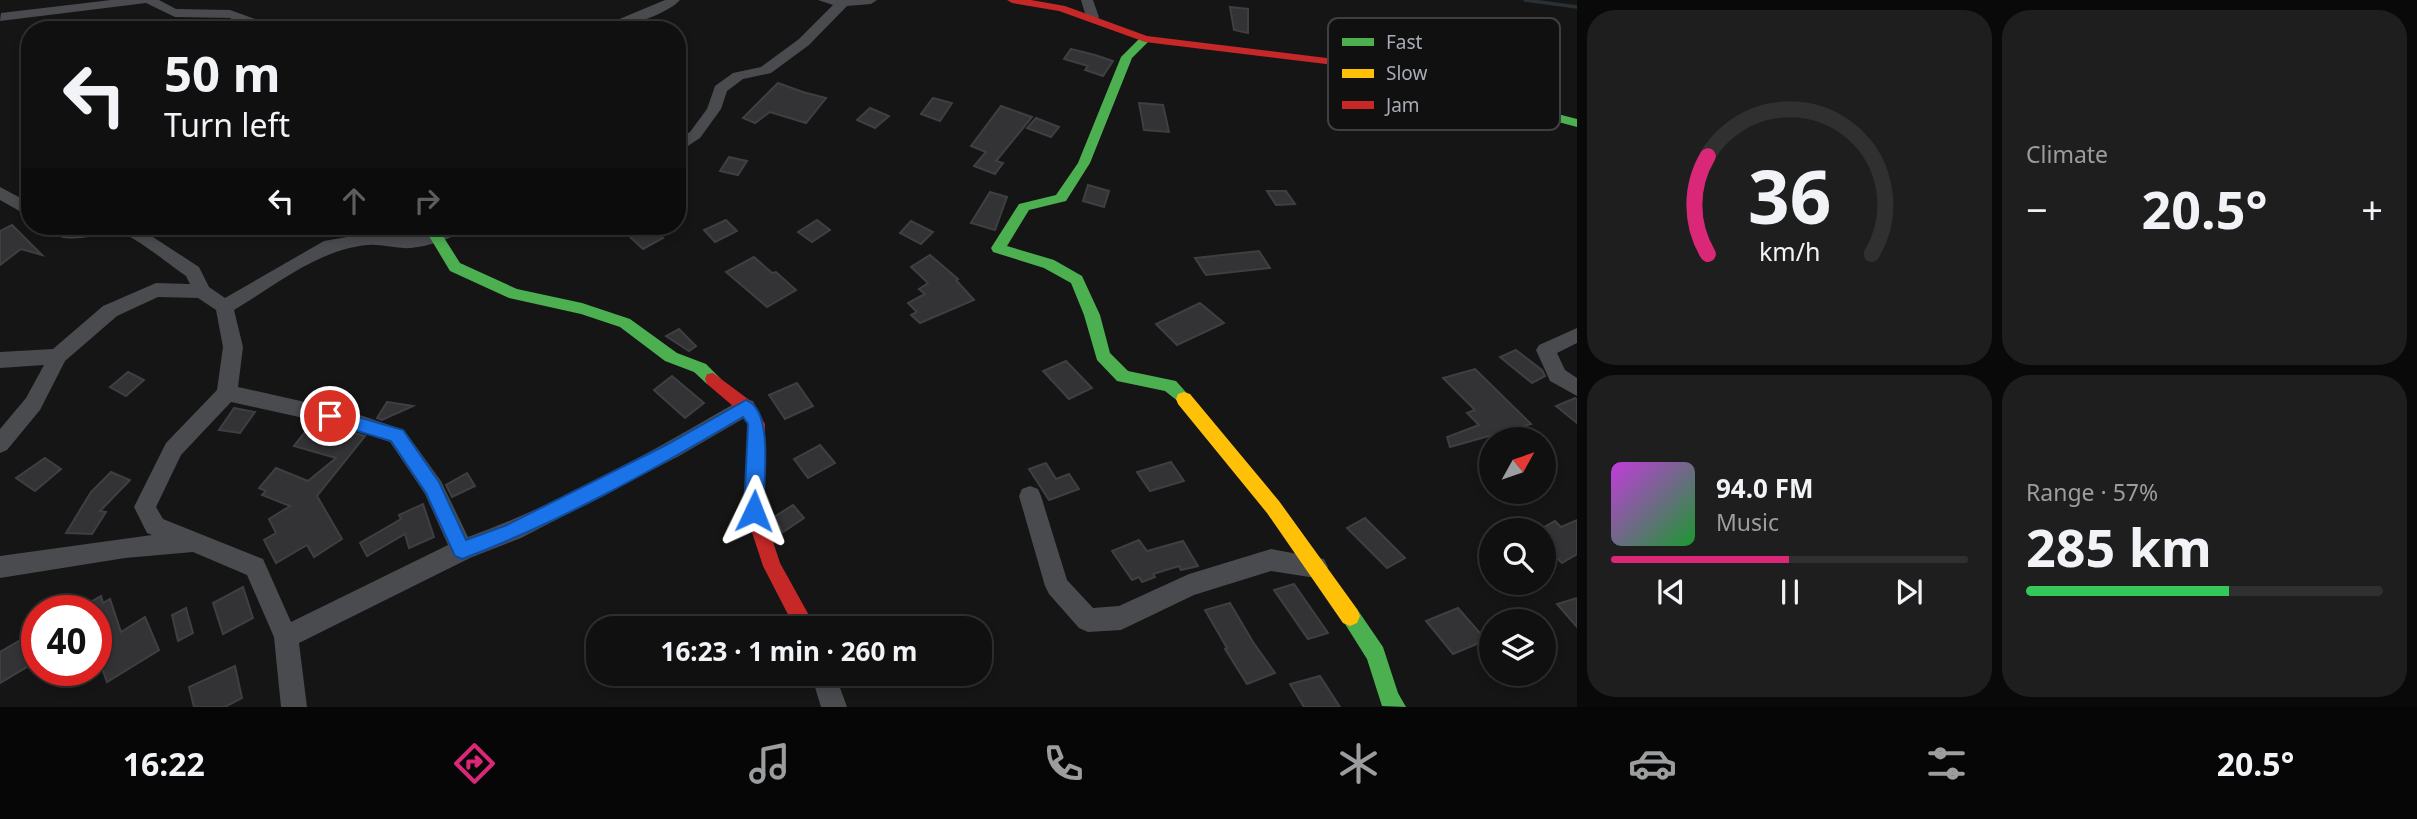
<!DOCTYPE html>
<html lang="en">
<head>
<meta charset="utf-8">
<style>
	:root { --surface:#101010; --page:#1e1e1e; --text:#f1f3f6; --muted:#9c9d9f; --line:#303030; --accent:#db2777 }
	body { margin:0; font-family:"Noto Sans",sans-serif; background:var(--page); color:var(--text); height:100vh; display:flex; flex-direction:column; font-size:26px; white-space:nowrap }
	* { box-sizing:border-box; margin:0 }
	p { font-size:23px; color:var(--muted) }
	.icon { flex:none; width:38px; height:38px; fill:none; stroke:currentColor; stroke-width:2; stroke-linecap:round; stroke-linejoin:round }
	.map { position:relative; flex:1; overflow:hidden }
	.details { display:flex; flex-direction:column; gap:10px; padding:10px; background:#090909; width:840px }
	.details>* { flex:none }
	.hud { position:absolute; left:21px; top:21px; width:665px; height:214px; border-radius:28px; box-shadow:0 4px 10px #0003,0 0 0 2px var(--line); background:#101010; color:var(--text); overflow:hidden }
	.needle { width:46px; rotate:50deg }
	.tools { position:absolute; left:1479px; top:427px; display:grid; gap:14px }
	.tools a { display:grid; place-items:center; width:77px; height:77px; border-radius:50%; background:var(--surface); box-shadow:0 4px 10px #0003,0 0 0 2px var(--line); font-size:35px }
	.speed { position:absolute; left:21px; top:595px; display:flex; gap:14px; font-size:35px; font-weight:700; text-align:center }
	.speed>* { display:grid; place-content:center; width:91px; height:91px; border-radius:50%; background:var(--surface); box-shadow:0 4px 10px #0003,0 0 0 2px var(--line); line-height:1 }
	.speed .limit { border:10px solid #d22; background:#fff; color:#111 }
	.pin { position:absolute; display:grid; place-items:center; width:60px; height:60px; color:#fff; margin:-30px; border:4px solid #fff; border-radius:50%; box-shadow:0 2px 7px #0007 }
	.me { position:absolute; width:77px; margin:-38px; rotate:2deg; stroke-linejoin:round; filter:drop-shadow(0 0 5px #0008) }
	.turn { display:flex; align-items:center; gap:24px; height:147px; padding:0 28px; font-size:32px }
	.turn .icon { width:91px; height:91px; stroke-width:2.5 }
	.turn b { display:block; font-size:49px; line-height:60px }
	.lanes { display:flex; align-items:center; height:66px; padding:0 28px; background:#0003; justify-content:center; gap:35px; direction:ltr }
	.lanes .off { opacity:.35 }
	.big { font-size:52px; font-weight:700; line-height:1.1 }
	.details .widget { flex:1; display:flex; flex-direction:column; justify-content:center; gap:10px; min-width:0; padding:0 24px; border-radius:28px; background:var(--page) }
	.details .dial { align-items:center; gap:0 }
	.dial svg { height:182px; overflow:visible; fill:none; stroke:var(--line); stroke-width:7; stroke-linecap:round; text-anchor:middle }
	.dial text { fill:var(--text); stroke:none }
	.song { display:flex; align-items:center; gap:21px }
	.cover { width:84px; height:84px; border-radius:10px; background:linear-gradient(135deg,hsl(290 70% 55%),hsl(130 70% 35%)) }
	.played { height:7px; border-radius:4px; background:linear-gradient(90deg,var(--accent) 50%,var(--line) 50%) }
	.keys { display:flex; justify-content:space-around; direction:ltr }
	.heat { display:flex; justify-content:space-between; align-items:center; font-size:38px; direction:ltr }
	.charge { height:10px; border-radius:5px; background:linear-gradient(90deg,#34c759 57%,var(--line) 0) }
	.details .tiles { flex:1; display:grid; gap:10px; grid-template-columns:repeat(2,1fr) }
	.trip { position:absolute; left:586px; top:616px; width:406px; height:70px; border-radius:28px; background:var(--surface); box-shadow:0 4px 10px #0003,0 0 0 2px var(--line); font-weight:700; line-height:70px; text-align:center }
	.dock { display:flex; height:112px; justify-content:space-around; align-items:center; background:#060606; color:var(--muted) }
	.dock .icon { width:49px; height:49px }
	.dock .active { color:var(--accent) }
	.dock b { font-size:32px; color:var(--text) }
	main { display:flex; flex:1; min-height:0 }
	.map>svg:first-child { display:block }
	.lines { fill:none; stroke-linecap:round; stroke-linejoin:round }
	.stream { stroke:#2a3136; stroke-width:3.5 }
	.building { fill:#333336; stroke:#3e3f42; stroke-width:2 }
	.street { fill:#4a4b4e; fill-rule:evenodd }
	.fast { fill:#4caf50; fill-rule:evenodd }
	.slow { fill:#ffc107; fill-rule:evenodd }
	.jam { fill:#c62828; fill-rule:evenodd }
	.route { fill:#1a73e8; stroke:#114b97; stroke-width:2 }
	.key { fill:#101011; stroke:#3e3f42; stroke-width:2 }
	.key-label { font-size:19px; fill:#a8acb5 }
</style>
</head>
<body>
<main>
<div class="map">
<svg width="1577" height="707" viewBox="0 0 1577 707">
	<rect width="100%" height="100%" fill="#151516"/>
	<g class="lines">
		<!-- stream -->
		<polyline class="stream" points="1525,0 1577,7"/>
	</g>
	<!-- building -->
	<g class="building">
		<polygon points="1230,7 1248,9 1248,33 1234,30"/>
		<polygon points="1071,49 1095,55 1113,61 1103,76 1085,70 1088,66 1064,59"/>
		<polygon points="778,83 803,92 826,98 806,123 770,112 755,123 743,118"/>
		<polygon points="933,98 952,103 940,121 921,114"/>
		<polygon points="1139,103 1163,105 1169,132 1144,130"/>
		<polygon points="1001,106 1032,117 996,161 1003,163 995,174 974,166 986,152 971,146"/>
		<polygon points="1374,107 1404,111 1412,130 1381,127"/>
		<polygon points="870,108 889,116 875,128 857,120"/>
		<polygon points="1036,118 1059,127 1051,137 1027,128"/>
		<polygon points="729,157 747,161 738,175 720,171"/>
		<polygon points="1088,185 1109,191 1104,207 1083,201"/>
		<polygon points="1267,191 1286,191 1295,204 1276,205"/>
		<polygon points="990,192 1007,197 995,230 971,223"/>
		<polygon points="726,220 737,231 715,242 704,230"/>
		<polygon points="817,220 830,230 812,242 798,232"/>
		<polygon points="911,221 933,232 921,244 900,233"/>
		<polygon points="12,225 42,255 21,249 0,265 0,231"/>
		<polygon points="649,226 663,238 643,249 629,236"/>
		<polygon points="1259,251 1270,268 1206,275 1195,258"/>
		<polygon points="930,255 958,279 956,280 974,300 920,323 911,315 917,312 908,303 925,294 919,289 928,283 911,267"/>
		<polygon points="754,257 772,273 776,272 796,290 767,307 726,272"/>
		<polygon points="1200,303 1224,323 1177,345 1156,324"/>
		<polygon points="679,329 696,346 689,351 666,336"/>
		<polygon points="1516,350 1542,370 1545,376 1532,383 1500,357"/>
		<polygon points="1066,361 1092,388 1069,399 1043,371"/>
		<polygon points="1475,369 1531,424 1450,447 1447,437 1479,425 1467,413 1475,410 1443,378"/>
		<polygon points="128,372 144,380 126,396 110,387"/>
		<polygon points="672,376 704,403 685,418 654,390"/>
		<polygon points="797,383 813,406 785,419 769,395"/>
		<polygon points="1575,398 1577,399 1577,423 1556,406"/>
		<polygon points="387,402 413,406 382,420 377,418"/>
		<polygon points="234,408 255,412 240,433 219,430"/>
		<polygon points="309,427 343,437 348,431 365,436 317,496 342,539 314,557 307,545 276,563 264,540 276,533 269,519 290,506 262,495 266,491 259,488 276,468 308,481 336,458 294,446"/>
		<polygon points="820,445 835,463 808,478 794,459"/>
		<polygon points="45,458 61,469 35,491 16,478"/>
		<polygon points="1171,462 1184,481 1150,491 1137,472"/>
		<polygon points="1046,463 1056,479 1069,474 1079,489 1049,500 1029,469"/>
		<polygon points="111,472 130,480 100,511 106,512 92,534 66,533 91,492"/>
		<polygon points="467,473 475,486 452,497 446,485"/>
		<polygon points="423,504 434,537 409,548 405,534 367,556 360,543 401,519 399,515"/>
		<polygon points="793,505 804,518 783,532 774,517"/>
		<polygon points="1365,518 1405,558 1387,568 1347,528"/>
		<polygon points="1577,520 1577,554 1562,563 1544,546 1544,527 1555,521 1561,527"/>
		<polygon points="1139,540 1147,551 1183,541 1198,566 1181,570 1179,566 1153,574 1155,577 1142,582 1139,577 1132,580 1112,551"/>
		<polygon points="1294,584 1328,633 1308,639 1274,590"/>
		<polygon points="243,587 253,618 223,634 213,603"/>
		<polygon points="101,596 103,603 110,599 121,632 145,617 159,650 107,682 96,652 96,611 75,611"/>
		<polygon points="1577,598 1577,627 1557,604"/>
		<polygon points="1230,603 1253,642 1275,673 1247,684 1225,649 1227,648 1205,610"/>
		<polygon points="186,608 193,633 178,641 172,615"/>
		<polygon points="1458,608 1486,640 1453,654 1426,621"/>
		<polygon points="31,634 37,661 0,683 0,652"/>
		<polygon points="235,666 242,698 225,707 194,707 189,687"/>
		<polygon points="1320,676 1340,707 1304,707 1290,684"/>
	</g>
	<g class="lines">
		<!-- street -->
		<g class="street">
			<polygon points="111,0 159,0 176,9 230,10 255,19 266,30 251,30 230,18 175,17 146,3 0,21 1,13"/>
			<path d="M665,0H680C664,17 617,30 593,30Z"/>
			<polygon points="818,0 877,0 871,4 847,6 809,45 771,73 743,79 727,91 721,109 700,138 677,153 677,140 690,132 707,109 715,86 733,73 761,67 799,39 833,5"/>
			<polygon points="1081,0 1093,0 1099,17 1097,20 1087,20"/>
			<polygon points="0,187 30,203 30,217 0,200"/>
			<path d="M46,226H136L199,267L209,287L225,298L324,241L370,233L410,236L442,226H464C456,240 427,246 411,248C397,249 382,244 368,245C319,249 276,285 234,310L243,347L238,387L354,413L404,430L441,481L468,537C562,503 652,451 739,401L746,399L753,401L756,407L753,413L679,456L521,538L470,558L299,643L307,707H281L274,637L247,575L193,552L125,558L0,578V556L152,535L147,533L134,507L166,443L217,390L223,347L216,310L198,298L158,297L117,316L65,361L40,410L7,450L0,453V429L26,398L44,365L0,368V352L53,349L103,306L156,283L190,284L186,276C174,268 134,236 123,234C100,230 60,251 46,226ZM231,402L353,429L390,442L425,494L448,545L291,622L263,559L163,519L156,507L181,455Z"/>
			<polygon points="1577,328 1577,343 1557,353 1565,370 1577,378 1577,396 1550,381 1536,350 1539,345"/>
			<polygon points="1030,486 1038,489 1041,496 1067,580 1093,608 1119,606 1189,574 1271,549 1324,559 1328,567 1324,575 1316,578 1271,571 1194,595 1121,630 1088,632 1079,628 1049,594 1045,586 1019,496 1022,489"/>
			<polygon points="811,674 835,674 847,707 821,707"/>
		</g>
		<!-- fast -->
		<g class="fast">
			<polygon points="1141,37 1151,39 1132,58 1090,163 1066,201 1029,210 1007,246 1054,260 1082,276 1100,315 1110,353 1128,371 1176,381 1192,399 1190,404 1184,406 1165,391 1117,381 1097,360 1084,315 1071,283 1044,268 993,252 991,248 1019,204 1056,195 1078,163 1121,57"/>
			<polygon points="1359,62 1577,119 1577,127 1355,67 1355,63"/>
			<polygon points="436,231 441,233 460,263 517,289 582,303 630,319 677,353 706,364 721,379 719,384 707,384 694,372 665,361 620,327 581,314 509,298 450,271 429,236"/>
			<polygon points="1350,606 1357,609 1383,647 1398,693 1406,707 1382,706 1367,659 1340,616 1343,609"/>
		</g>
		<!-- slow -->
		<polygon class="slow" points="1184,392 1190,394 1279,501 1357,609 1360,616 1357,623 1350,626 1343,623 1267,513 1178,404 1176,399 1178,394"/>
		<!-- jam -->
		<g class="jam">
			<polygon points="1007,0 1031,0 1065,6 1147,36 1359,62 1365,65 1359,68 1145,42 1059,11 1012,3"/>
			<polygon points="713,373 752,402 765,424 763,511 780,563 816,628 795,628 763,566 745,511 749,425 740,412 707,384 705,379 707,374"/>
		</g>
	</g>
	<!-- route -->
	<path class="route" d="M746,400C775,410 763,485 763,511L760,517L754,519L747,517L744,511L748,424L743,417C653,470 560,522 462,559L455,556L426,493L391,441L324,421L322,416L324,411L330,409L403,430L439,482L466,540L507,525L666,445Z"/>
	<!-- legend -->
	<rect x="1328" y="18" width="232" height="112" rx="10" class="key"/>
	<rect x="1342" y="38" width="32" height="8" fill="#4caf50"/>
	<rect x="1342" y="69" width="32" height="9" fill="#ffc107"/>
	<rect x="1342" y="101" width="32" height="8" fill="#c62828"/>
	<g class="key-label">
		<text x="1386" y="49">Fast</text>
		<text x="1386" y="80">Slow</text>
		<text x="1386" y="112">Jam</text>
	</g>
</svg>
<div class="tools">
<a><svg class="needle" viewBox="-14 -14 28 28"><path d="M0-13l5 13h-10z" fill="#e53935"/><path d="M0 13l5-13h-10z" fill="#9c9d9f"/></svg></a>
<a><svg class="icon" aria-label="search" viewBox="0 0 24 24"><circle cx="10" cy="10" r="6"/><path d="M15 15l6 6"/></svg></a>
<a><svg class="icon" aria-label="layers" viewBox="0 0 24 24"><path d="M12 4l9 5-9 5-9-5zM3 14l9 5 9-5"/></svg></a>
</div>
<div class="speed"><div class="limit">40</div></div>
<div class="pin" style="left:330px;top:416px;background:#d93025"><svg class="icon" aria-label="arrive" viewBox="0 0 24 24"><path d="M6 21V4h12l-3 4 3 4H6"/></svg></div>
<svg class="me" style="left:754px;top:511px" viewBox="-20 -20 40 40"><path d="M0-17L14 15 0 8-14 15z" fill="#1a73e8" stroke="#fff" stroke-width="4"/></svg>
<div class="trip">16:23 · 1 min · 260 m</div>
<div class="hud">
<div class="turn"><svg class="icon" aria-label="left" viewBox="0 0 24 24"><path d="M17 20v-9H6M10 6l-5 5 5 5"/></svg><div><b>50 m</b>Turn left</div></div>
<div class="lanes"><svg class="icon" aria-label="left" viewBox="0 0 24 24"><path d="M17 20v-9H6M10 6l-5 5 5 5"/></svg><svg class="icon off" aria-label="ahead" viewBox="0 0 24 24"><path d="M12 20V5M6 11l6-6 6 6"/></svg><svg class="icon off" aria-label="right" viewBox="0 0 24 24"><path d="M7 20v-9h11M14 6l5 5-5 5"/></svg></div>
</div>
</div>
<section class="details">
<div class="tiles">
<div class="widget dial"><svg viewBox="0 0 100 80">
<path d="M14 69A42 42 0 1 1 86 69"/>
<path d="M14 69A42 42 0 0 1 14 26" stroke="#db2777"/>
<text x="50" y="56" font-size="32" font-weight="700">36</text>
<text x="50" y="72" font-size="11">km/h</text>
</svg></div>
<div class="widget"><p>Climate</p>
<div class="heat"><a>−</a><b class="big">20.5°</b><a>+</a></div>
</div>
<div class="widget">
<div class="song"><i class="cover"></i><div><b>94.0 FM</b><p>Music</p></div></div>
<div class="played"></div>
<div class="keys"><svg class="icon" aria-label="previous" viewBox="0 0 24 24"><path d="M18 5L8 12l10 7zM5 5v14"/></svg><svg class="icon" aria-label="pause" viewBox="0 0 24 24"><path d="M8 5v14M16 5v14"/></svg><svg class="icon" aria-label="next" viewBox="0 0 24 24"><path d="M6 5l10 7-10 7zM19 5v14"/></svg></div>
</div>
<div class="widget"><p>Range · 57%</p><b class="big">285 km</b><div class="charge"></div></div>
</div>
</section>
</main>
<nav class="dock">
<b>16:22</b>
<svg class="icon active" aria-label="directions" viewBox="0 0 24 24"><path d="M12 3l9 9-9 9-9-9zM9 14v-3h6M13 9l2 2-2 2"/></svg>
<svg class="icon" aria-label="music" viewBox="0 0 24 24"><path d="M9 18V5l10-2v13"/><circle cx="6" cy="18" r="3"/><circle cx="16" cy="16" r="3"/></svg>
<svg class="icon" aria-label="phone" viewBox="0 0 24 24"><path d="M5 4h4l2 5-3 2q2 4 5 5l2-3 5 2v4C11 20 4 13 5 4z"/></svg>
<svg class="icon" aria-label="climate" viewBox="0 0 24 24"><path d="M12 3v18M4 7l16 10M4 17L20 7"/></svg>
<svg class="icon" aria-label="car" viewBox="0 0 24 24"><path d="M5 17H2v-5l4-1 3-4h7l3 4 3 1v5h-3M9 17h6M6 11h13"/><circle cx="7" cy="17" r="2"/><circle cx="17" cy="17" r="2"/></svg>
<svg class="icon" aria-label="filters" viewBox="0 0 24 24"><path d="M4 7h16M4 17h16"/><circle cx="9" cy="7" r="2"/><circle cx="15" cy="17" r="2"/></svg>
<b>20.5°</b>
</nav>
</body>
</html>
